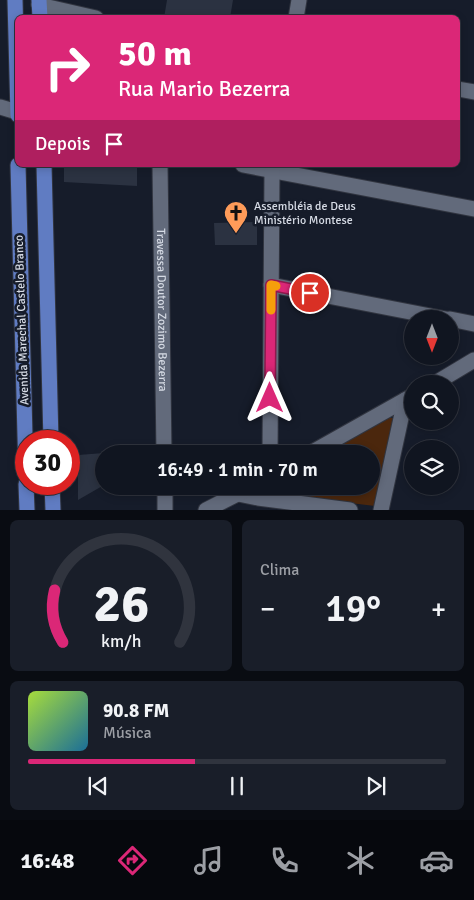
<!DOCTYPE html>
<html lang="pt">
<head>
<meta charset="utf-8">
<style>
	:root { --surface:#101520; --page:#191e29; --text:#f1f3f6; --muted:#9c9fa5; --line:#30343e; --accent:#db2777 }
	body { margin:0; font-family:Signika,sans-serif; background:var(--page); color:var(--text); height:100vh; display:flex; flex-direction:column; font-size:19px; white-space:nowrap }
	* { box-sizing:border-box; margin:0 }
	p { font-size:16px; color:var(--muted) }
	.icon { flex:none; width:28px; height:28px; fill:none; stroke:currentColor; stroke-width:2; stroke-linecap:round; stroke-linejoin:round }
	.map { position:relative; height:510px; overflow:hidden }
	.sheet { display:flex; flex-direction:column; gap:10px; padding:10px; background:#090c12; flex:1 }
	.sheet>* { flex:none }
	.top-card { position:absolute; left:15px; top:15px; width:445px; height:152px; border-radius:8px; box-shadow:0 2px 8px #0003,0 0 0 1px var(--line); background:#db2777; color:#fff; overflow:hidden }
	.needle { width:32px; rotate:180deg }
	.buttons { position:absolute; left:404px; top:310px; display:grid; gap:10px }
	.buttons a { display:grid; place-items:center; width:55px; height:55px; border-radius:50%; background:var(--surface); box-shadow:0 2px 8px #0003,0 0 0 1px var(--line); font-size:25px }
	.speed { position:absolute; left:15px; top:430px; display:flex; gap:10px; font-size:25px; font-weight:700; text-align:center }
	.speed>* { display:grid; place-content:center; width:65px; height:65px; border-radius:50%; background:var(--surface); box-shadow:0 2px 8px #0003,0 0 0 1px var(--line); line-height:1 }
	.speed .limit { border:8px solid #d22; background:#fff; color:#111 }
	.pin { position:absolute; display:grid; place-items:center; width:42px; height:42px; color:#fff; margin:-21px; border:2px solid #fff; border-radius:50%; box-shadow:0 1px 5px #0007 }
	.me { position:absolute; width:55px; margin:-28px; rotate:0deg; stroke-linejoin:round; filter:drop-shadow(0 0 4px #0008) }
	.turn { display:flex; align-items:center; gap:18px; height:105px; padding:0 20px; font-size:22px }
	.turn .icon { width:65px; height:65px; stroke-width:2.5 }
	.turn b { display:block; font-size:35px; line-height:42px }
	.then { display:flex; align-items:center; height:48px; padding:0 20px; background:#0003; gap:10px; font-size:19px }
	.big { font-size:38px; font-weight:600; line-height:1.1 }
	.sheet .card { flex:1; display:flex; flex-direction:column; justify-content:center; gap:8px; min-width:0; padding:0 18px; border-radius:8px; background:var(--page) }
	.sheet .dial { align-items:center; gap:0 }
	.dial svg { height:130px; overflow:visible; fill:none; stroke:var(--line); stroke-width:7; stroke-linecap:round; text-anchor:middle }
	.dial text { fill:var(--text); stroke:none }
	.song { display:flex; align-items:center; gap:15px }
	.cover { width:60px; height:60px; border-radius:8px; background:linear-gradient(135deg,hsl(80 70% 55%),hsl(200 70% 35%)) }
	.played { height:5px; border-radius:2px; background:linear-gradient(90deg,var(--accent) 40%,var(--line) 40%) }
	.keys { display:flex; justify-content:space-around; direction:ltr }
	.heat { display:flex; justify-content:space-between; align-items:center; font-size:28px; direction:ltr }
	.sheet .tiles { flex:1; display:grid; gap:10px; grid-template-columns:1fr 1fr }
	.card:last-child { grid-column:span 2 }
	.trip { position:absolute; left:95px; top:445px; width:285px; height:50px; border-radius:25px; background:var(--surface); box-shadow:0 2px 8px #0003,0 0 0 1px var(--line); font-weight:600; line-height:50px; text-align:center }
	.dock { display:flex; height:80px; justify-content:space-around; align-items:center; background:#06080d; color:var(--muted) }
	.dock .icon { width:35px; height:35px }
	.dock .selected { color:var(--accent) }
	.dock b { font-size:22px; color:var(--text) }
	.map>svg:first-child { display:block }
	.green { fill:#4b270d }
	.building { fill:#2b3241 }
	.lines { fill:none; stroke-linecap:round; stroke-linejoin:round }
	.minor-casing { stroke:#313540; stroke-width:17 }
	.major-casing { stroke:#313540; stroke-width:17 }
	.minor { stroke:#626a7b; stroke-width:15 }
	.major { stroke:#607cc2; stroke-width:15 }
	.route-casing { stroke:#8e194d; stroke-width:12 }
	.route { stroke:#db2777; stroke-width:9 }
	.slow { stroke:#f59e0b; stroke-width:9 }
	.labels { text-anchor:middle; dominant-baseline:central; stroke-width:5; stroke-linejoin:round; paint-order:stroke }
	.poi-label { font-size:12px; fill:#d6dbe5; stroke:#161c2a; text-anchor:start }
	.street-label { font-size:12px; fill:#d6dbe5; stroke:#161c2a }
</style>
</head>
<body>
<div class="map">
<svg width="474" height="510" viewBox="0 0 474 510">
	<rect width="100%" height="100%" fill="#161c2a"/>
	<!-- green -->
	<polygon class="green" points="386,418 394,418 375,506 258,492 268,486 371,486 371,454 324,454"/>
	<!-- building -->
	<g class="building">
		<polygon points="167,0 233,0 230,18 164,18"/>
		<polygon points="64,165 137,165 137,186 64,182"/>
		<polygon points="257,222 257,245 215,245 214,223"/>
		<polygon points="104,453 104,485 78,500 78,455"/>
	</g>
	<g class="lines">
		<!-- minor casing -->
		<g class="minor-casing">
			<g id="minor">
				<polyline points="39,5 96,18"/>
				<polyline points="296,18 299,0"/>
				<polyline points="458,89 474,92"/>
				<polyline points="0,107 17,112"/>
				<path id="s1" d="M160,165L164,454"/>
				<polyline points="243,165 474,209"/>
				<polyline points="271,285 446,319"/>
				<polyline points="450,319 474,324"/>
				<polyline points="434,384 474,360"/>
				<polyline points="270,454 272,172"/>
				<polyline points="309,454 412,396"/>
				<polyline points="165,486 165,510"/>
				<polyline points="238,494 258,498 350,510"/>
				<polyline points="206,510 253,486"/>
				<polyline points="381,510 405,400"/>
			</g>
		</g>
		<!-- major casing -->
		<g class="major-casing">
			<g id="major">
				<polyline points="15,0 18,115"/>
				<polyline points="39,0 40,18"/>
				<polyline points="18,165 26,475"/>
				<polyline points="44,165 51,441"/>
				<polyline points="26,484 27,510"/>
				<polyline points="52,484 53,510"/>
			</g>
		</g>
		<!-- minor -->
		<use href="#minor" class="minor"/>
		<!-- major -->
		<use href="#major" class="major"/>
	</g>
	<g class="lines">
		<!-- route casing -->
		<g class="route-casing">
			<polyline id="route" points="270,398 271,285 310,293"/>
		</g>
		<!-- route -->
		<use href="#route" class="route"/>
		<!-- slow -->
		<polyline class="slow" points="271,310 271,285 276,286"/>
	</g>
	<!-- icons -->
	<defs>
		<g id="church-pin" transform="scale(1.25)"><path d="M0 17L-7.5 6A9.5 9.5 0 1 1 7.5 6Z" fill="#fe9b59" stroke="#161c2a"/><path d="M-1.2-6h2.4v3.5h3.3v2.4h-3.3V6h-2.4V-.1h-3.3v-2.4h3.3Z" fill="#111"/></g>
	</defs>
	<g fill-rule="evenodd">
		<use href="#church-pin" x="236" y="213"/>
	</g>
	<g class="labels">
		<!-- poi labels -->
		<g class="poi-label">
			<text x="254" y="206">Assembléia de Deus<tspan x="254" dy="14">Ministério Montese</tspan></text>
		</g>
		<!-- street labels -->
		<g class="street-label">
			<text stroke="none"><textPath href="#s1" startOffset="145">Travessa Doutor Zozimo Bezerra</textPath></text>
			<text transform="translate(22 320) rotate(-92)">Avenida Marechal Castelo Branco</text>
		</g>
	</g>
</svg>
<div class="buttons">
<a><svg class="needle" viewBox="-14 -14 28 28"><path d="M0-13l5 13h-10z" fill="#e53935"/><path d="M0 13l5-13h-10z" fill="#9c9fa5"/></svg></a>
<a><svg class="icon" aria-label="search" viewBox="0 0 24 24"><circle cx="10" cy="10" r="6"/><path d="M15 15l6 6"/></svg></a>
<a><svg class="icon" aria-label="layers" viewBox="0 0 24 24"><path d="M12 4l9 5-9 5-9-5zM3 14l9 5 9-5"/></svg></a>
</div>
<div class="speed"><div class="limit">30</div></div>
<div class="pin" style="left:310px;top:293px;background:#d93025"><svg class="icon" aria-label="arrive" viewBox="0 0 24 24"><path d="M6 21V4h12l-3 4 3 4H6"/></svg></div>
<svg class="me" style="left:270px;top:398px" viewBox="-20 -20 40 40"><path d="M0-17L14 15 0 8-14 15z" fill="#db2777" stroke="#fff" stroke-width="4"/></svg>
<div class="trip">16:49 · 1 min · 70 m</div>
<div class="top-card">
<div class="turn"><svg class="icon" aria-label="right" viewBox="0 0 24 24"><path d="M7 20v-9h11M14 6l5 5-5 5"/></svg><div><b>50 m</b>Rua Mario Bezerra</div></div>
<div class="then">Depois<svg class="icon" aria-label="arrive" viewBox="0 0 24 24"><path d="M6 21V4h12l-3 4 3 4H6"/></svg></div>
</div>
</div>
<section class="sheet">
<div class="tiles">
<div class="card dial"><svg viewBox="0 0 100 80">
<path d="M14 69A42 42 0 1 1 86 69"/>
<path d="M14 69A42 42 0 0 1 9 37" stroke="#db2777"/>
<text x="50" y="56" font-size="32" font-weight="700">26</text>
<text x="50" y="72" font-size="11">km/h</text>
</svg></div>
<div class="card"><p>Clima</p>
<div class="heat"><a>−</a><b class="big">19°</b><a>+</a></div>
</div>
<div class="card">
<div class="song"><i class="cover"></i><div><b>90.8 FM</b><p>Música</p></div></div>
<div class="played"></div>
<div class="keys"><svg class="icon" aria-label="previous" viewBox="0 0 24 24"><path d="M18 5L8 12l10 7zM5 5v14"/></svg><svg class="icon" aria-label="pause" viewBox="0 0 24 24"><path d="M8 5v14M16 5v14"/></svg><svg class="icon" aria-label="next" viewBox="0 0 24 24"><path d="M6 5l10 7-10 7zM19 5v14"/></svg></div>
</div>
</div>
</section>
<nav class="dock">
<b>16:48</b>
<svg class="icon selected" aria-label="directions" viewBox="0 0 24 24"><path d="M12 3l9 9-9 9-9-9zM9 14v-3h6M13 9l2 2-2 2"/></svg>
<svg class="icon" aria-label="music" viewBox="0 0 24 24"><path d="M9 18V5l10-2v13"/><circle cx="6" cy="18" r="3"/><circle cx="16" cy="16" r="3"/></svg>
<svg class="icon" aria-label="phone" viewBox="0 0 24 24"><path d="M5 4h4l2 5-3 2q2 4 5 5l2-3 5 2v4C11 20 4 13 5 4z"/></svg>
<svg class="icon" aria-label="climate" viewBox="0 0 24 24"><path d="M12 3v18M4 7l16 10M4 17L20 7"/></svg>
<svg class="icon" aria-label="car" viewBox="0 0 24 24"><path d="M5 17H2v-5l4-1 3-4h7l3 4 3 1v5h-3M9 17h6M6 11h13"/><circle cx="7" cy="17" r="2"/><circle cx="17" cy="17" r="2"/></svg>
</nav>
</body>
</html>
